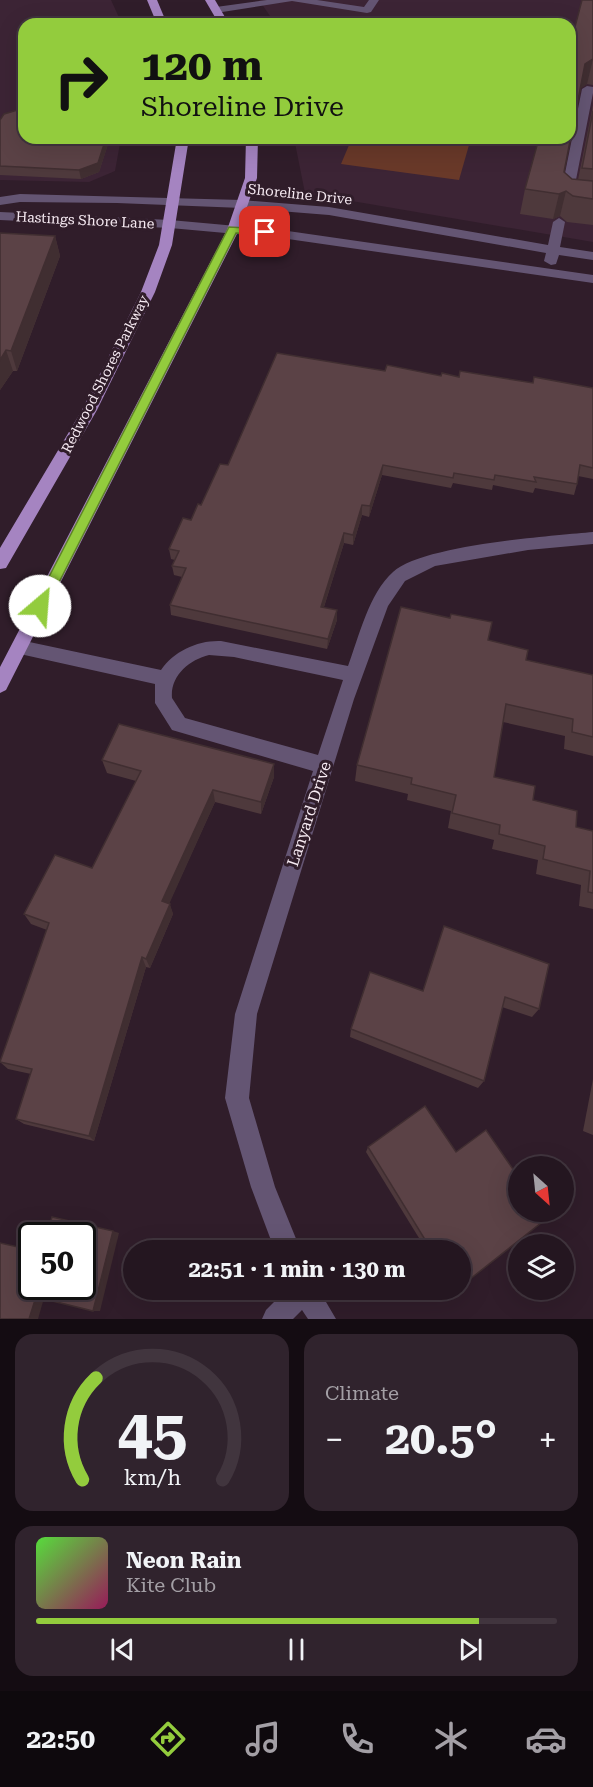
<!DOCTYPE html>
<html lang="en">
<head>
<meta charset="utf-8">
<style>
	:root { --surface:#241620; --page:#30232d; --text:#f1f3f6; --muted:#a39fa5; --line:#41353e; --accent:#93cc3d }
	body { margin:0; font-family:"Roboto Serif",serif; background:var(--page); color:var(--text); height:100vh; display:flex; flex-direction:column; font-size:22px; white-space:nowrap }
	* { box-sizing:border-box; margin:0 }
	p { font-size:20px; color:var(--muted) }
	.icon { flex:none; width:33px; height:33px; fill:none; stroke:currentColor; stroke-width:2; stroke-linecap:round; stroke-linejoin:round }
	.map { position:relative; height:1319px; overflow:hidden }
	.details { display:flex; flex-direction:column; gap:15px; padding:15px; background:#140c12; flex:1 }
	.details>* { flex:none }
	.banner { position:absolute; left:18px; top:18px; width:558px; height:126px; border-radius:18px; box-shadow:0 6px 24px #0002,0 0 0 2px var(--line); background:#93cc3d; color:#111; overflow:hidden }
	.needle { width:39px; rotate:153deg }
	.tools { position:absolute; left:508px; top:1156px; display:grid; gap:12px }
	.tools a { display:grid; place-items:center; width:66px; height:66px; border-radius:50%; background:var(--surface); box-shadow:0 6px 24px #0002,0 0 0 2px var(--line); font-size:30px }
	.speed { position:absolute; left:18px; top:1222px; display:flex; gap:12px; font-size:30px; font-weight:700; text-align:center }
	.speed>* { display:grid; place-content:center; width:78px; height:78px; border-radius:50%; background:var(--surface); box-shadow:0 6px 24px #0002,0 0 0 2px var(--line); line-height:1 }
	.speed .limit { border:3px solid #111; border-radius:9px; background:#fff; color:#111 }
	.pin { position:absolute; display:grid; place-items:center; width:51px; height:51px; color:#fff; margin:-26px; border-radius:12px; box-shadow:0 3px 9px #0006 }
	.me { position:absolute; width:66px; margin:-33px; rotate:27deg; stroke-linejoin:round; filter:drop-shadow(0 0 4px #0008) }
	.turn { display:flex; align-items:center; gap:21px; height:126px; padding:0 24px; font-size:27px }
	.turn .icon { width:78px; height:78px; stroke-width:2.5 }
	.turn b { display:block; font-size:42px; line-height:51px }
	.big { font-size:45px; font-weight:700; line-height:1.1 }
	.details .widget { flex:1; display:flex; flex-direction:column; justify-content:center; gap:9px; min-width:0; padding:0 21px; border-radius:18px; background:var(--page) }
	.details .dial { align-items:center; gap:0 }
	.dial svg { height:156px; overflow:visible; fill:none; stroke:var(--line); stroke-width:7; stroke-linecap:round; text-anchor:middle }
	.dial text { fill:var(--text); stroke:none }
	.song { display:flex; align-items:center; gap:18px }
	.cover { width:72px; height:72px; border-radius:9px; background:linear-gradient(135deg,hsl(110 70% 55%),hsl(330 70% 35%)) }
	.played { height:6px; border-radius:3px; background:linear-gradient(90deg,var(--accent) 85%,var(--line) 85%) }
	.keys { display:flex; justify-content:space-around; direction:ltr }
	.heat { display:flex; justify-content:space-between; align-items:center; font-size:33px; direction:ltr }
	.details .tiles { flex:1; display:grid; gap:15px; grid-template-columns:1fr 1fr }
	.widget:last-child { grid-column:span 2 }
	.trip { position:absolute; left:123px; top:1240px; width:348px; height:60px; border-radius:30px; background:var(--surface); box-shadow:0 6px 24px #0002,0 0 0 2px var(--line); font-weight:700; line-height:60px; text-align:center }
	.tab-bar { display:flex; height:96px; justify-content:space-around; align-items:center; background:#0e090d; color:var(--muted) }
	.tab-bar .icon { width:42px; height:42px }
	.tab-bar .on { color:var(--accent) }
	.tab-bar b { font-size:27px; color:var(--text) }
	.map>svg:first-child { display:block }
	.built { fill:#3c2435 }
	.green { fill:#693929 }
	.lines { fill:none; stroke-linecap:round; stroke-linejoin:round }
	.minor { fill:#645573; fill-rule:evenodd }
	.major { fill:#a584c1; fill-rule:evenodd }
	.wall { fill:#4e393c }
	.shaded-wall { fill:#402e31 }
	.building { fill:#5b4246; stroke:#402e31; stroke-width:1.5 }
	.route { fill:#93cc3d; stroke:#608528; stroke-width:1.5 }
	.labels { text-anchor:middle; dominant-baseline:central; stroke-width:6; stroke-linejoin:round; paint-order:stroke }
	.far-street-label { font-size:14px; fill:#f6eaf2; stroke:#301d2a }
	.street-label { font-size:16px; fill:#f6eaf2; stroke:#301d2a }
</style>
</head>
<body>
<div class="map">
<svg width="593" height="1319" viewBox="0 0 593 1319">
	<rect width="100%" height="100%" fill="#301d2a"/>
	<!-- built -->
	<g class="built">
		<polygon points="0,0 111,0 122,24 24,24 24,138 121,138 115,171 89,182 0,180"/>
		<polygon points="259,0 593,0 593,242 305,193 294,138 570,138 570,24 272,24 270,16"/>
	</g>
	<!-- green -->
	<polygon class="green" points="352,138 471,138 459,180 341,164"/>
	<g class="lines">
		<!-- minor -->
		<g class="minor">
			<polygon points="267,0 317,0 364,7 369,0 379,0 371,12 367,13 292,1 216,13 211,10 216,7"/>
			<polygon points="587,86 593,87 593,93 573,195 593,197 593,205 566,202 560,198 582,89"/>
			<polygon points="20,194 242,200 329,207 548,245 553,222 559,218 565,222 560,247 593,252 593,260 559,255 556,264 551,265 544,261 546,253 329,215 242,208 117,203 20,202 0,205 0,197"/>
			<polygon points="0,212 170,220 281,230 593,275 593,283 281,238 170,228 0,220"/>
			<path d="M593,532V544L528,550L435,566L405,581L388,606L354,699L257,1014L249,1098L275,1187L301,1251H275L251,1187L225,1098L235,1014L313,771L172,730L155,703V684L20,654L14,652L11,647L14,642L20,640L161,670C174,651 198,640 221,641L348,666C359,637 369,593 393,572C423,545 550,536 593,532ZM209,655L234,657L343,680L318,755L185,718L172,698C170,676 189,660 209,655Z"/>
			<polygon points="286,1290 319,1290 336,1319 308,1319 302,1310 293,1319 262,1319 266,1310"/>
		</g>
		<!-- major -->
		<g class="major">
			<polygon points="147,0 157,0 167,24 157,24"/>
			<polygon points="205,0 215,0 229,24 219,24"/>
			<polygon points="177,138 189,138 172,245 155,292 97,410 6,568 0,569 0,548 82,410 141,292 159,245"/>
			<polygon points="246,138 258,138 257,178 239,230 6,690 0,693 0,667 227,230 245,178"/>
		</g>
	</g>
	<!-- wall -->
	<g class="wall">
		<polygon points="593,0 593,85 587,84 581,88 564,172 572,179 578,180 593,105 593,225 567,222 560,216 553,219 520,214 525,189"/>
		<polygon points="0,120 108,144 99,172 81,179 0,175"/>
		<polygon points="0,233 55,236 60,256 17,371 13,371 0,390"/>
		<polygon points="385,371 593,388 593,479 578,476 577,484 574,495 535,488 533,493 493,485 492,490 453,483 451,488 382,475 369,517 362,515 353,545 344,543 324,607 337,620 327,649 171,615 170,605 182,577 174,575 172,566 175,560 171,559 169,549 191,520 228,465"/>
		<polygon points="488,640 526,660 593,675 593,756 564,749 565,736 503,722 494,777 576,827 593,831 593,909 579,906 581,885 536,874 538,860 492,849 494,840 448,828 451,811 407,800 408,794 355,781 357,765"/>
		<polygon points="102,760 274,764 274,777 261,814 215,802 169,903 173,914 150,968 146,967 94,1141 24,1124 16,1119 31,1074 8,1069 0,1062 47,930 31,924 24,914 92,868 136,781 107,773"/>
		<polygon points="444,926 539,1009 532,1017 502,1007 484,1081 478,1088 350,1037 351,1029 423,991"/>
		<polygon points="593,1079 593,1135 583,1131"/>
		<polygon points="368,1147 456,1152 460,1251 427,1251 366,1152"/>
	</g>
	<!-- shaded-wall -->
	<g class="shaded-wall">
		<polygon points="593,59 587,84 580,89 585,64"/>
		<polygon points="106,138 107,138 108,144 99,172 81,179 79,170"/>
		<polygon points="566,191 560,216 553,219 559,194"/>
		<polygon points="55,236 60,256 17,371 11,351"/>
		<polygon points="6,350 13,371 0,390 0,360"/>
		<polygon points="383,465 382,475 369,517 370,506"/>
		<polygon points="362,505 362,515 353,545 353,535"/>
		<polygon points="344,533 344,543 321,616 321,607"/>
		<polygon points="337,610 337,620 327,649 328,639"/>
		<polygon points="274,764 274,777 261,814 261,802"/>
		<polygon points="213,790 215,802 166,911 162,901"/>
		<polygon points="170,904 173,914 150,968 146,959"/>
		<polygon points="142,957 146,967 94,1141 89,1136"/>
		<polygon points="113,1231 119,1233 100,1311 93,1311"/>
		<polygon points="36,1297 44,1298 38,1319 29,1319"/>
	</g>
	<!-- building -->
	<g class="building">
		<polygon points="582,0 593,0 593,59 585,64 564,172 572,179 593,181 593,199 573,196 566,191 559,194 525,189 539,138 570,138 570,46"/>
		<polygon points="24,108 24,138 106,138 98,163 79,170 0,166 0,120 4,114"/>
		<polygon points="593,111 593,169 582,168"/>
		<polygon points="0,233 55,236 11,351 6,350 0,360"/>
		<polygon points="277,353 385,371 387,365 441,376 442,373 459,377 460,371 533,383 534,377 593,388 593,468 580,465 577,484 534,477 536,482 495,475 494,480 454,473 453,478 383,465 370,506 362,505 353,535 344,533 321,607 337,610 328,639 170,605 186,568 172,566 179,551 169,549 183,518 191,520 198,504 201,505 220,464 228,465"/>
		<polygon points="401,607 450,618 451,614 492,622 488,640 528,650 526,660 593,675 593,737 572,732 573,719 506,704 494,777 535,786 533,800 577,811 576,827 593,831 593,893 588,892 590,871 543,859 545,846 499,834 500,825 452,813 456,795 411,784 412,778 357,765"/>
		<polygon points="119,724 274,764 261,802 213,790 162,901 170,904 146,959 142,957 89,1136 16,1119 32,1069 0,1062 49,923 24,914 55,855 92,868 141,771 102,760"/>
		<polygon points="444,926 549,964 539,1009 505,997 484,1081 351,1029 370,972 423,991"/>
		<polygon points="425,1106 456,1152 486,1130 519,1178 519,1212 542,1212 546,1219 460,1287 460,1251 432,1251 368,1147"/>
		<polygon points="52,1217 113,1231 93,1311 36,1297 29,1319 0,1319 0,1243 32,1250 32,1287 82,1287 82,1236 47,1236"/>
	</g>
	<!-- route -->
	<polygon class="route" points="229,227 265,229 270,232 265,235 236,233 45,610 36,610 34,606"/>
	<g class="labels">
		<!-- far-street labels -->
		<g class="far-street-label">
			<text transform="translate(300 194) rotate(6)">Shoreline Drive</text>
			<text transform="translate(85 220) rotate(3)">Hastings Shore Lane</text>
			<text transform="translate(105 374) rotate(-63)">Redwood Shores Parkway</text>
		</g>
		<!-- street labels -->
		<g class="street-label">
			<text transform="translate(309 814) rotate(-72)">Lanyard Drive</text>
		</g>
	</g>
</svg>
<div class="tools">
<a><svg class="needle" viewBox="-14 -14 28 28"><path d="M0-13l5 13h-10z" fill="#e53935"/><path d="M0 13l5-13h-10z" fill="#a39fa5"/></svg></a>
<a><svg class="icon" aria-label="layers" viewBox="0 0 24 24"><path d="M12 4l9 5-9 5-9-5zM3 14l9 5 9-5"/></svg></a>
</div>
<div class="speed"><div class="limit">50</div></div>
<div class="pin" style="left:265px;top:232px;background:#d93025"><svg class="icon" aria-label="arrive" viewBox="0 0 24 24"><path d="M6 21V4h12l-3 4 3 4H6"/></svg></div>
<svg class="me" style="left:40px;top:606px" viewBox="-20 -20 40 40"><circle r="19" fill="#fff"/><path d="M0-13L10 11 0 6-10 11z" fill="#93cc3d"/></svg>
<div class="trip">22:51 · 1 min · 130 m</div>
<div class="banner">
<div class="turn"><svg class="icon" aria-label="right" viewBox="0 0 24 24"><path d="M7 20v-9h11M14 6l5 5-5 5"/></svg><div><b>120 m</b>Shoreline Drive</div></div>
</div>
</div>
<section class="details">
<div class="tiles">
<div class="widget dial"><svg viewBox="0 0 100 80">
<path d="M14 69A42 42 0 1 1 86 69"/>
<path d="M14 69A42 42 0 0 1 21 17" stroke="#93cc3d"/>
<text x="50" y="56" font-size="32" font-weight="700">45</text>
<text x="50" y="72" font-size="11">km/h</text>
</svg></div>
<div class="widget"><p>Climate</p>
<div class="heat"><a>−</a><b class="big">20.5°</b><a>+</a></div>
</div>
<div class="widget">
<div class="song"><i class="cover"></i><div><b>Neon Rain</b><p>Kite Club</p></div></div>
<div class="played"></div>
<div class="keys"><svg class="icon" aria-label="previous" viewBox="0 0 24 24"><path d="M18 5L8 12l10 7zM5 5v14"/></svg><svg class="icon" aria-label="pause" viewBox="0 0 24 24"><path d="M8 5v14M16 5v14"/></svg><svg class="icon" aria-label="next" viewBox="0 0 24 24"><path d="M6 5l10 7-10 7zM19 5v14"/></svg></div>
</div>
</div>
</section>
<nav class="tab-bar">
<b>22:50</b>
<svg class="icon on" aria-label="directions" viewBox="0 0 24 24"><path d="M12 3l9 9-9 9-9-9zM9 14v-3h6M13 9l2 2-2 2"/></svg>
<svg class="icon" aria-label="music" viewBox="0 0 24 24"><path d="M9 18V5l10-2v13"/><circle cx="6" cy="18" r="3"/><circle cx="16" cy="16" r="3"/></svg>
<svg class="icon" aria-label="phone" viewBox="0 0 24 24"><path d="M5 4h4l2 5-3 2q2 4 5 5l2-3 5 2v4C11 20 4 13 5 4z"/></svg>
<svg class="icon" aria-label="climate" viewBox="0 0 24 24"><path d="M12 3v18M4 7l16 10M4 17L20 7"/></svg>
<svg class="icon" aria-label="car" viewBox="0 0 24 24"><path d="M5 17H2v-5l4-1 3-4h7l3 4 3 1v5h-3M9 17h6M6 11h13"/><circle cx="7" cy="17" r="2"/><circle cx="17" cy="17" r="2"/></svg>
</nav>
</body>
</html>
